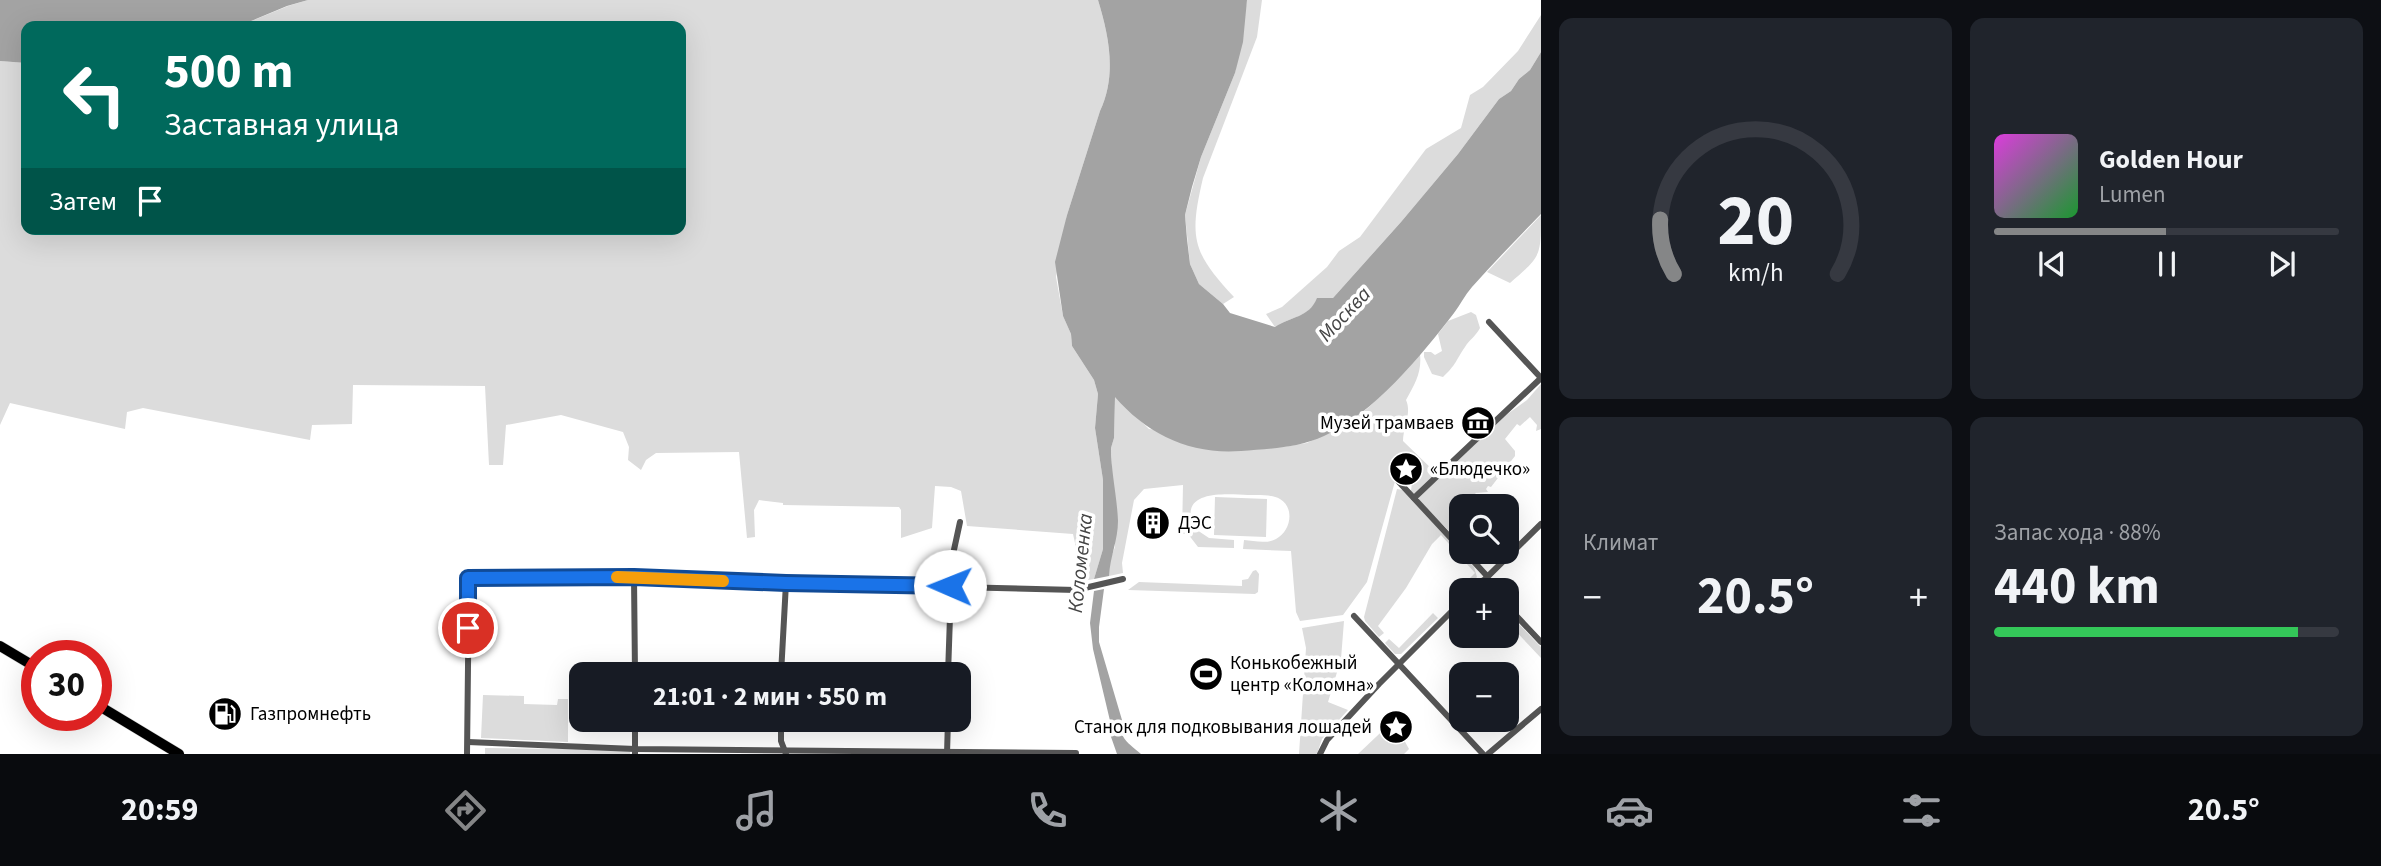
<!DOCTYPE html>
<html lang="ru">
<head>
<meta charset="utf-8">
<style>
	:root { --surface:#171b24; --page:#20242c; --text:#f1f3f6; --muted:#9ea1a6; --line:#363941; --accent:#858687 }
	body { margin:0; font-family:"Source Sans 3",sans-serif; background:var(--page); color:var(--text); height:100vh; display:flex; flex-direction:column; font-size:26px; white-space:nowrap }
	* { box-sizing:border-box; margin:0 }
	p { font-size:23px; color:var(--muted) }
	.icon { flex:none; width:38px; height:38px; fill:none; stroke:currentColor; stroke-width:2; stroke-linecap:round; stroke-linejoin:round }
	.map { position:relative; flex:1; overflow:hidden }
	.details { display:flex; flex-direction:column; gap:18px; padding:18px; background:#0d0f14; width:840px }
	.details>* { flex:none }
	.top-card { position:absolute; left:21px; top:21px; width:665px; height:214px; border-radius:14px; box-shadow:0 7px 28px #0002; background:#00695c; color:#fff; overflow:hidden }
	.fabs { position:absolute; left:1449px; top:494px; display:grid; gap:14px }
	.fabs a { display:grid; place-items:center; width:70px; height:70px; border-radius:14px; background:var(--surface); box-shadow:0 7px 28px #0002; font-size:35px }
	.speed { position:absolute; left:21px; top:640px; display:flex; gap:14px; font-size:35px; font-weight:700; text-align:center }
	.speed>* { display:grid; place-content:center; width:91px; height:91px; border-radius:50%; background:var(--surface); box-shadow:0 7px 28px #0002; line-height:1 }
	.speed .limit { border:10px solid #d22; background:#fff; color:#111 }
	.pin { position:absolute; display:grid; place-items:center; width:60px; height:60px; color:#fff; margin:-30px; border:4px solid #fff; border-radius:50%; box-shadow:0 2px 7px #0007 }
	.me { position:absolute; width:77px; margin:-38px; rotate:271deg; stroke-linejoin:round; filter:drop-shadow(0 0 5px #0008) }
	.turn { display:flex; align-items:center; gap:24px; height:147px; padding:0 28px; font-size:32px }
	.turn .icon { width:91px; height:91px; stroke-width:2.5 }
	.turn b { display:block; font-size:49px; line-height:60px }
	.then { display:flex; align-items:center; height:66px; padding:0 28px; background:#0003; gap:14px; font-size:26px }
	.big { font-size:52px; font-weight:700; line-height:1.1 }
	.details .widget { flex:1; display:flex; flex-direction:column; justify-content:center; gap:10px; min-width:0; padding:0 24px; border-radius:14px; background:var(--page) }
	.details .dial { align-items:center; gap:0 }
	.dial svg { height:182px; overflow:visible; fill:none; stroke:var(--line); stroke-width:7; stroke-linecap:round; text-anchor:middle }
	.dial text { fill:var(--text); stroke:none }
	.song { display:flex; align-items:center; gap:21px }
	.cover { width:84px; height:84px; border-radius:10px; background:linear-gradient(135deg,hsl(300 70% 55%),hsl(130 70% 35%)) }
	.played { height:7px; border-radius:4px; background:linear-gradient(90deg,var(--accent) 50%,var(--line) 50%) }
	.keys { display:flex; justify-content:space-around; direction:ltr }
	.heat { display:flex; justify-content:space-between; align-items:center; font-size:38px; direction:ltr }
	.charge { height:10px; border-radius:5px; background:linear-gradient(90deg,#34c759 88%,var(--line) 0) }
	.details .tiles { flex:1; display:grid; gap:18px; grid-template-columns:repeat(2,1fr) }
	.trip { position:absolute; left:569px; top:662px; width:402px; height:70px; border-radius:14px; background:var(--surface); box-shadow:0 7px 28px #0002; font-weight:700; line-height:70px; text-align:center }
	.tab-bar { display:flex; height:112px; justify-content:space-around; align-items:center; background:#090b0e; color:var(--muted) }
	.tab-bar .icon { width:49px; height:49px }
	.tab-bar .selected { color:var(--accent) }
	.tab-bar b { font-size:32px; color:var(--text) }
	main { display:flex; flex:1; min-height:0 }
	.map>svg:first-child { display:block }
	.green { fill:#dcdcdc }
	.water { fill:#a3a3a3 }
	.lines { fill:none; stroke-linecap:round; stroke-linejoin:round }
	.primary-casing { stroke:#dbdbdb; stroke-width:11 }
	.street { stroke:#555; stroke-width:6 }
	.primary { stroke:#000; stroke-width:10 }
	.route-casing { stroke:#114b97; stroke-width:18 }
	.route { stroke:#1a73e8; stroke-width:12 }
	.slow { stroke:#f59e0b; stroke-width:12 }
	.labels { text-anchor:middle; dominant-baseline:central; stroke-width:7; stroke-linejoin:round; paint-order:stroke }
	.poi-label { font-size:19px; fill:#000; stroke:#fff; text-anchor:start }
	.water-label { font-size:21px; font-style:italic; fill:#444; stroke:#fff }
</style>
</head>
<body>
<main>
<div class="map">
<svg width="1541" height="754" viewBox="0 0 1541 754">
	<rect width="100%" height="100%" fill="#fff"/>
	<!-- green -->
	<g class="green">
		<path d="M308,0H1098C1109,36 1117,75 1100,111L1067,215L1056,277L1063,316L1071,334L1072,346L1094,380L1098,394L1095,428L1103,480V549L1094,579L1077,582L1080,566L1073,534L967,526L961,491L951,487L935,486L932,528L901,538V510L899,507L783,505V503L759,500L754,510L755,537L747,538L739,452L656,453L646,460L641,470L628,460L629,447L623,432L561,415L506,425L503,465H489L485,386L353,385L352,424L312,425L310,440L143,408L127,412L125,429L10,403L0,425V61L26,63V229H681V26H239L288,6Z"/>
		<path d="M1247,0H1262L1257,37L1203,178C1189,238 1192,252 1234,297L1223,304L1199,284L1190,264L1185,215L1201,157L1235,73Z"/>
		<path d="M1541,15V52L1530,70L1519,79L1511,91L1499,99L1458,154L1401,222L1333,298H1318C1309,318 1291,316 1275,327L1266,314L1282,307L1327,267L1339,251L1360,237L1426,149L1461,128L1470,95L1483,87L1518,51Z"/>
		<path d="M1541,215C1541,257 1541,256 1510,283L1487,272Z"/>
		<path d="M1471,312L1476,315L1480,328C1476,336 1469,340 1465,347C1456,360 1456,365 1443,377L1432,374L1424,357V352H1431L1435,355L1442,351L1438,334L1448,321Z"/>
		<path d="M1420,354C1422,372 1415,384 1406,400C1412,413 1403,427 1403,441L1437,474L1414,494L1411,491L1414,466L1406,462L1399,467L1367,582L1343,615L1300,621L1296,612L1291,551L1243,549L1244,540C1254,541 1267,544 1276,539C1291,531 1295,508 1280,499C1271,494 1257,495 1248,495C1226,494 1177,489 1194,528L1209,538L1234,540V548L1198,547L1188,534H1182L1183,485L1144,489L1134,500L1122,563L1123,573L1109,576V562L1115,547L1111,448L1114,438L1115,396L1149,429L1283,447L1307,443L1350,422L1369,407Z"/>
		<polygon points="1541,384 1541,429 1536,431 1537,425 1530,417 1520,426 1517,424 1505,439 1515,451 1515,456 1491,487 1488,486 1486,489 1488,492 1475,493 1486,506 1461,506 1461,516 1458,519 1460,521 1449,531 1419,500 1419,496 1441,477 1451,474 1454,464 1506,415 1527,400"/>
		<polygon points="1397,489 1403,490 1474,567 1477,577 1466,590 1462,586 1475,573 1441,535 1432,544 1406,588 1378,626 1384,633 1379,637 1365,621 1364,617"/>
		<polygon points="1215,497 1267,499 1266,537 1214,535"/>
		<polygon points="1256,570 1259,574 1258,592 1255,594 1128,590 1139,582 1242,586 1242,580 1248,579 1253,571"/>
		<polygon points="1507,612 1541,647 1541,658 1507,622"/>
		<polygon points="1433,613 1438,618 1401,654 1395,654 1385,643 1389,639 1399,648"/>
		<polygon points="1344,621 1341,659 1328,702 1348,710 1322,739 1317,754 1299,754 1306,648 1302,628"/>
		<polygon points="483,695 524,696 524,704 557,705 558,699 568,699 568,742 481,738"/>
		<polygon points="1396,718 1402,724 1398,729 1409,749 1404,754 1358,754"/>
		<polygon points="485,748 630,750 630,754 485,754"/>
	</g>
	<!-- water -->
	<g class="water">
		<polygon points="0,0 308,0 287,6 239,26 26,26 26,63 0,61"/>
		<path d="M1098,0H1247L1243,42L1235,73L1201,157L1192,187L1185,215L1187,239L1190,264L1199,284L1223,304L1230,313L1275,327C1291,316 1309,318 1317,298H1333L1401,222L1458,154L1499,99L1511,91L1519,79L1530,70L1541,52V214C1518,238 1494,262 1472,287C1465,295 1460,305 1454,313C1421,356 1373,414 1324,436C1298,448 1268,449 1241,451C1190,455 1147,434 1115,397L1114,438L1111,448C1111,472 1117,496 1118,521C1118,540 1110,557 1109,576L1094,579L1103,549V480L1095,428L1098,394L1094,380L1072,346L1071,334L1063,316L1055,262L1067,215L1100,111C1117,75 1109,36 1098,0Z"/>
		<path d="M1104,589L1099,627V642L1122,720C1118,739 1129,743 1141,754H1117L1110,734L1111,725L1093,649L1090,623L1094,591Z"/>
	</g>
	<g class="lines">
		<!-- primary casing -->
		<g class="primary-casing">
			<g id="primary">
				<polyline points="0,646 37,668"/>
				<polyline points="96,704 179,754"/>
			</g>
		</g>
		<!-- street -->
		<g class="street">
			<polyline points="1398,481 1461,549"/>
			<polyline points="1414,498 1541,378 1489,322"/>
			<polyline points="1464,551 1487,576"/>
			<polyline points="634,577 635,674"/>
			<polyline points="1482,581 1491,590"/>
			<polyline points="1474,590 1541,524"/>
			<polyline points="1507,606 1541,642"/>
			<polyline points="1354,616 1483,754"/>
			<polyline points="781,674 786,583"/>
			<polyline points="948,674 952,559 960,522"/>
			<polyline points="635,719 635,754"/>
			<polyline points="781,719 781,741 786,754"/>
			<polyline points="468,742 635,749 1076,753"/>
			<polyline points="467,754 469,578 634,577 786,583 1076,590 1123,579"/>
			<polyline points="947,754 948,719"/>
			<polyline points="1320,754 1327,740 1379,684 1461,602"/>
			<polyline points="1488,754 1541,709"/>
		</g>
		<!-- primary -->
		<use href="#primary" class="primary"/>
	</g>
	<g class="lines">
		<!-- route casing -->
		<g class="route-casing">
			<polyline id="route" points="468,628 468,578 634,577 786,583 950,586"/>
		</g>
		<!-- route -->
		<use href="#route" class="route"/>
		<!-- slow -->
		<polyline class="slow" points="617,577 723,581"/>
	</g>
	<!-- icons -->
	<defs>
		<g id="museum-disc" transform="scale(1.75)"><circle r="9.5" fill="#000" stroke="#fff"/><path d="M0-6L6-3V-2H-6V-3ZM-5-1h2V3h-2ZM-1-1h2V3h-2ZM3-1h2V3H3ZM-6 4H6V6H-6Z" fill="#fff"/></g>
		<g id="sight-disc" transform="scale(1.75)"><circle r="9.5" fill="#000" stroke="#fff"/><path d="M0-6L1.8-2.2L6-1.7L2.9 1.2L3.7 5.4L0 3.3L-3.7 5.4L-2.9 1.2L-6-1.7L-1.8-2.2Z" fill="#fff"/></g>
		<g id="building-disc" transform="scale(1.75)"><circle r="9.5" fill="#000" stroke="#fff"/><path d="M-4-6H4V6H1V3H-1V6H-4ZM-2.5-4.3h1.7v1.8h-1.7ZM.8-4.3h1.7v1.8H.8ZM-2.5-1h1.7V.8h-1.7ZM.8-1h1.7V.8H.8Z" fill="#fff"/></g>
		<g id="stadium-disc" transform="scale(1.75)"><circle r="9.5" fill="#000" stroke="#fff"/><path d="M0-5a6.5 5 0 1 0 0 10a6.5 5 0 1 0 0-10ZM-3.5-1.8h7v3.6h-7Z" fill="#fff"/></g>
		<g id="fuel-disc" transform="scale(1.75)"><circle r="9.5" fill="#000" stroke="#fff"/><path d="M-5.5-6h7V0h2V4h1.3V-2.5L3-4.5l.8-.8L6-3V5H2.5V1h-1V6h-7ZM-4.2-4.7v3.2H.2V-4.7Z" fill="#fff"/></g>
	</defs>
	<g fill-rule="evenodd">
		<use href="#museum-disc" x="1478" y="423"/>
		<use href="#sight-disc" x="1406" y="469"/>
		<use href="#building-disc" x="1153" y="523"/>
		<use href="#stadium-disc" x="1206" y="674"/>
		<use href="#fuel-disc" x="225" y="714"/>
		<use href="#sight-disc" x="1396" y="727"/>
	</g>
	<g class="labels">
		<!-- poi labels -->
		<g class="poi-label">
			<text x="1454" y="423" text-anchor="end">Музей трамваев</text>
			<text x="1430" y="469">«Блюдечко»</text>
			<text x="1178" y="523">ДЭС</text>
			<text x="1230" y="663">Конькобежный<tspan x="1230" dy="22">центр «Коломна»</tspan></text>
			<text x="250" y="714">Газпромнефть</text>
			<text x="1372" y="727" text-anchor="end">Станок для подковывания лошадей</text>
		</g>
		<!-- water labels -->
		<g class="water-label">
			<text transform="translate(1344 314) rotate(-47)">Москва</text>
			<text transform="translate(1080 563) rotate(-84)">Коломенка</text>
		</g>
	</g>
</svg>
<div class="fabs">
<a><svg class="icon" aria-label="search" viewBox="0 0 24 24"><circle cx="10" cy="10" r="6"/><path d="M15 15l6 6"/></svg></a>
<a>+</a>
<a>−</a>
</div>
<div class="speed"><div class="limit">30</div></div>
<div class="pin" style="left:468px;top:628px;background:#d93025"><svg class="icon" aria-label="arrive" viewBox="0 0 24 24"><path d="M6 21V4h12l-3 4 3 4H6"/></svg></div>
<svg class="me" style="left:950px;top:586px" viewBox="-20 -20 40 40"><circle r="19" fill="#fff"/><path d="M0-13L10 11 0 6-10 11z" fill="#1a73e8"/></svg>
<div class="trip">21:01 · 2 мин · 550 m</div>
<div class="top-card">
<div class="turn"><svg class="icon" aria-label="left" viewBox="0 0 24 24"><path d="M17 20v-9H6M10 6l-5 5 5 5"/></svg><div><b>500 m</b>Заставная улица</div></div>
<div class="then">Затем<svg class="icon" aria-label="arrive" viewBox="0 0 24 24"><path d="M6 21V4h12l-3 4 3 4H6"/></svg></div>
</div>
</div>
<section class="details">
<div class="tiles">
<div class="widget dial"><svg viewBox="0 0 100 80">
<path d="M14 69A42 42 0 1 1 86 69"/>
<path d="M14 69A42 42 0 0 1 8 45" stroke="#858687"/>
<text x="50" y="56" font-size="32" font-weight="700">20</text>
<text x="50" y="72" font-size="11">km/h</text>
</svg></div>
<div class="widget">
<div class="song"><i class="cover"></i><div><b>Golden Hour</b><p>Lumen</p></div></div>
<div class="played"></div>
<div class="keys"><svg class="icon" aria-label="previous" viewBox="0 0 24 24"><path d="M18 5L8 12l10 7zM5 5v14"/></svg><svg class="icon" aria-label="pause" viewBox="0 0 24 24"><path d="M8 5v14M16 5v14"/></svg><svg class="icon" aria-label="next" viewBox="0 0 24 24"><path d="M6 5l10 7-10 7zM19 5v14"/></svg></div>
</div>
<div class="widget"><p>Климат</p>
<div class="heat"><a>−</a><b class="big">20.5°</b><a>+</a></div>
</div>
<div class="widget"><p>Запас хода · 88%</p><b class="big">440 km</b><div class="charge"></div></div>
</div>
</section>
</main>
<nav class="tab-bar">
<b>20:59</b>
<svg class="icon selected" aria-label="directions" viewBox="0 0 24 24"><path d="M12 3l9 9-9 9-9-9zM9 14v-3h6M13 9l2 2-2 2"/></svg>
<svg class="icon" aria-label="music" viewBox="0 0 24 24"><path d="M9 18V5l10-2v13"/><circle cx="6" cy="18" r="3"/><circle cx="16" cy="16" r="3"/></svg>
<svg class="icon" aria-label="phone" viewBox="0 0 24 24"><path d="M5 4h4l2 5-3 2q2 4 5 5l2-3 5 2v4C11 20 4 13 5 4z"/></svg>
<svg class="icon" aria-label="climate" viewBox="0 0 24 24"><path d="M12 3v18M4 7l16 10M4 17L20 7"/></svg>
<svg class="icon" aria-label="car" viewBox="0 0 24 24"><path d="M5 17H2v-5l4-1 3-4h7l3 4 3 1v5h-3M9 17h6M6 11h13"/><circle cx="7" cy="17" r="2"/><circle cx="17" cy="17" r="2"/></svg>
<svg class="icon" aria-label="filters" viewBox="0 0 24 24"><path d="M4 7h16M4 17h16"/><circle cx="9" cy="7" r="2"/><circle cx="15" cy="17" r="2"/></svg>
<b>20.5°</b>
</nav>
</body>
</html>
